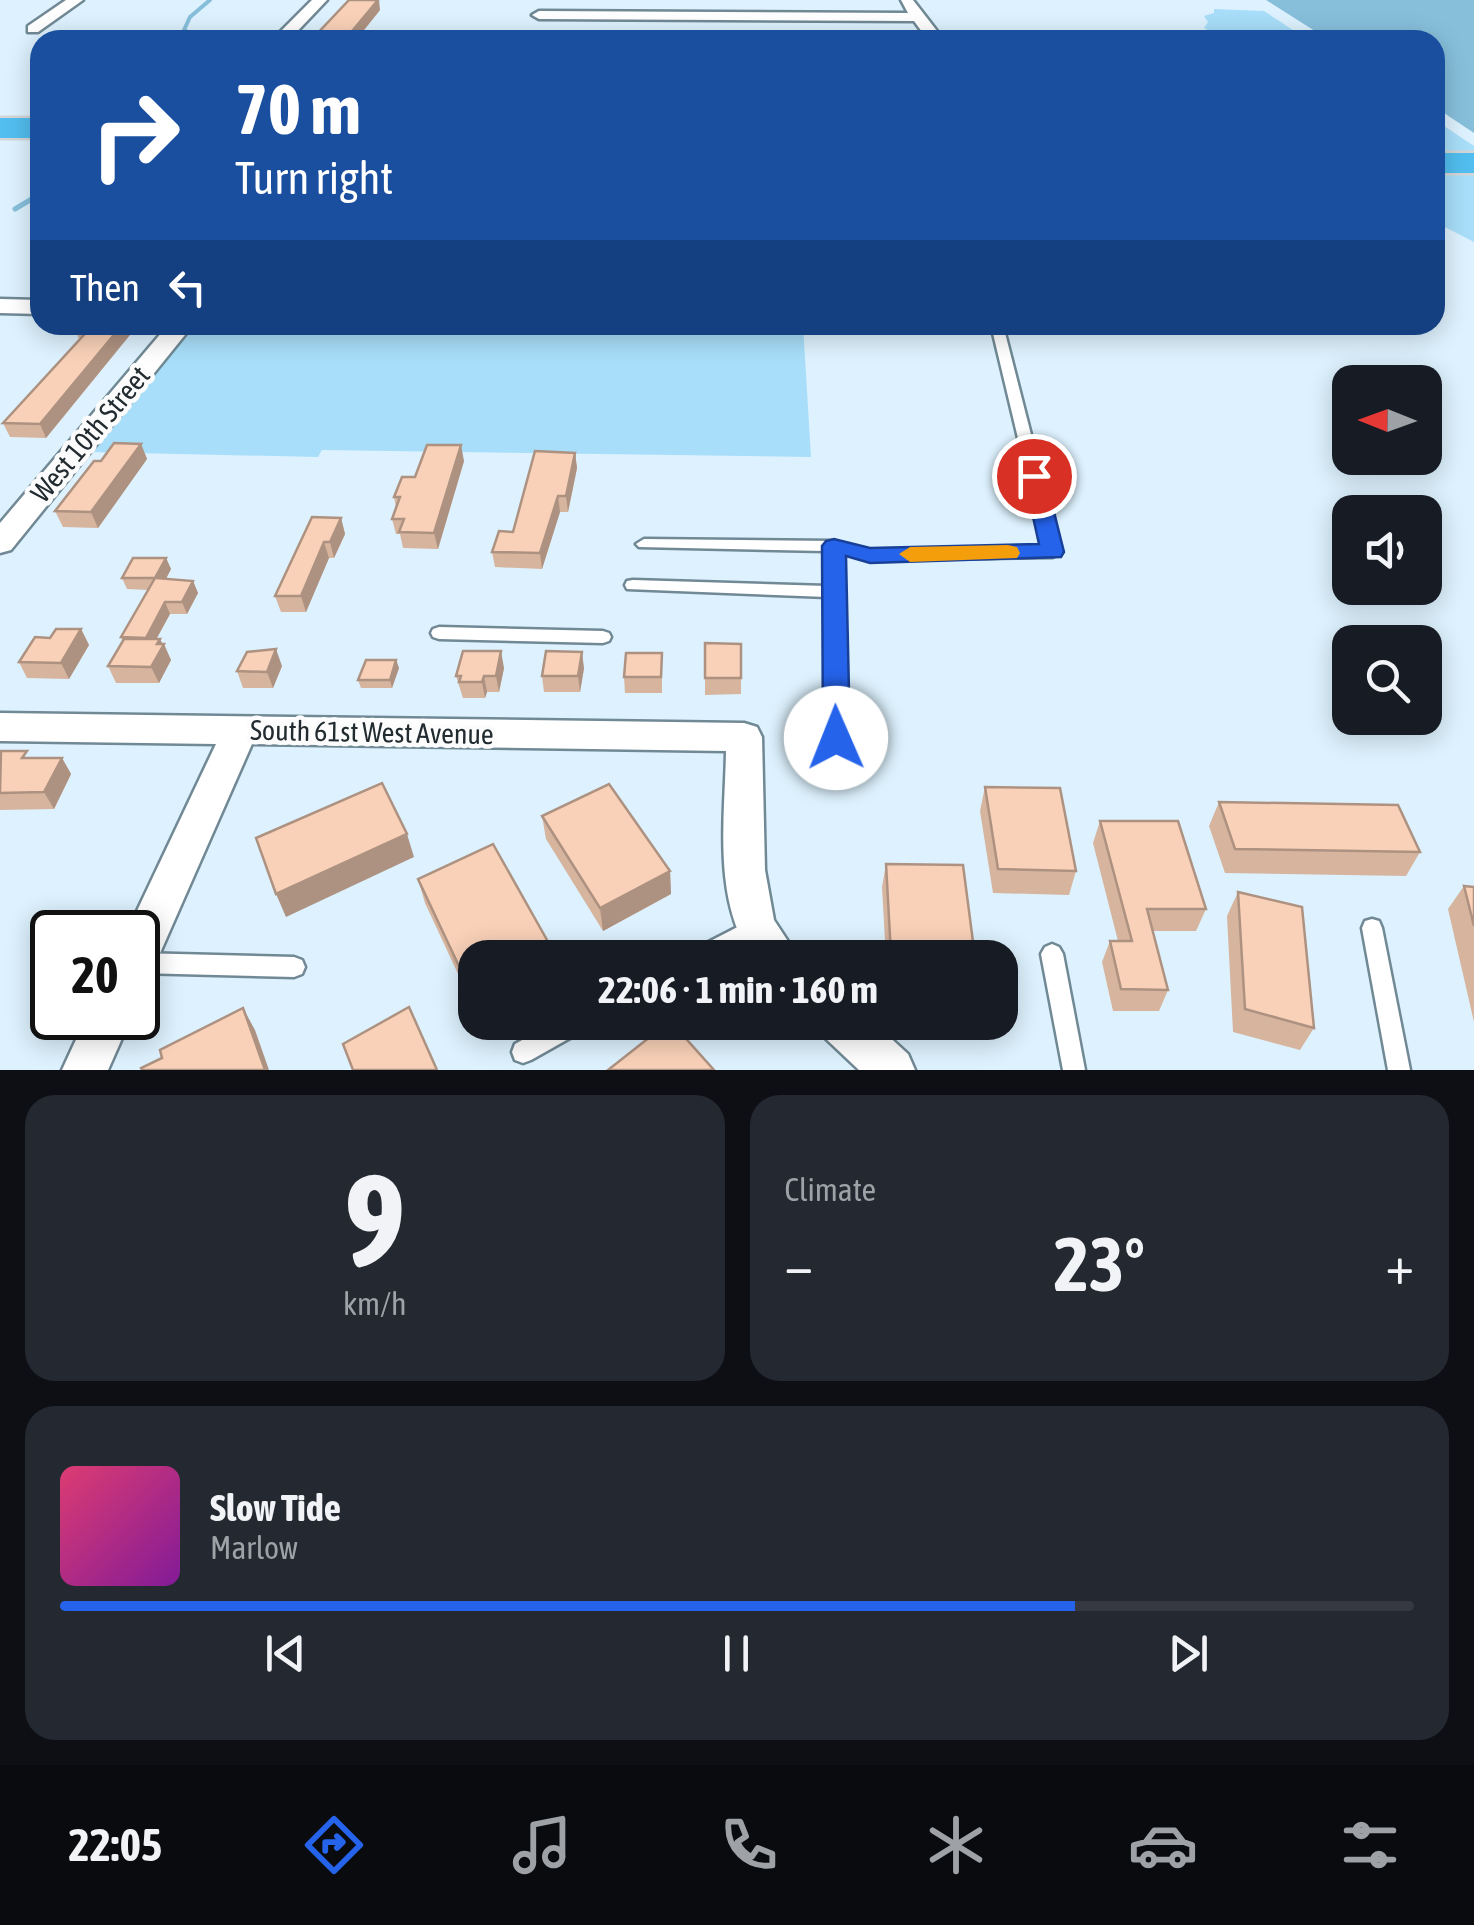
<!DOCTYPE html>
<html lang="en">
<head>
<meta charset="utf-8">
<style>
	:root { --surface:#171b24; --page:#242831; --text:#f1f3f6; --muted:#9ea1a6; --line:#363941; --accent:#2563eb }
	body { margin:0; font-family:"Asap Condensed",sans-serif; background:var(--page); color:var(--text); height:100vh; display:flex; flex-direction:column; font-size:38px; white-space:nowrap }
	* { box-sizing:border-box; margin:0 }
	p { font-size:32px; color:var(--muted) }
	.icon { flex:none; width:55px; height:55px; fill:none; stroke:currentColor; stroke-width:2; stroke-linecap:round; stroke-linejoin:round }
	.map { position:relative; height:1070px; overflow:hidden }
	.panel { display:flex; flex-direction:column; gap:25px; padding:25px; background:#0d0f14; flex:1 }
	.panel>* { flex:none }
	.guide { position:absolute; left:30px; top:30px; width:1415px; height:305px; border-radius:30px; box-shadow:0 5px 25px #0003; background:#1a4fa0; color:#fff; overflow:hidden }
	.needle { width:65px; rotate:271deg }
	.fabs { position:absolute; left:1332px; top:365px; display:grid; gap:20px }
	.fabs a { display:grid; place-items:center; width:110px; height:110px; border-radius:20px; background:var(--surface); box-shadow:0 5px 25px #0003; font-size:50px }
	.speed { position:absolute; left:30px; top:910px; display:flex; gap:20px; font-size:50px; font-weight:700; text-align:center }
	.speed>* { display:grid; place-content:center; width:130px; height:130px; border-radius:50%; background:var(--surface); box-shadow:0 5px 25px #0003; line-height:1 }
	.speed .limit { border:5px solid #111; border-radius:15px; background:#fff; color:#111 }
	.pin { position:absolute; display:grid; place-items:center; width:85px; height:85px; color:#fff; margin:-42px; border:5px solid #fff; border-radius:50%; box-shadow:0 2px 10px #0007 }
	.me { position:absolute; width:110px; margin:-55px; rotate:359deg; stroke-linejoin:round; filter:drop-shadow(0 0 8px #0008) }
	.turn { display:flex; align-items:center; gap:35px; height:210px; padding:0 40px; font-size:45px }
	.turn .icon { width:130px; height:130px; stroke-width:2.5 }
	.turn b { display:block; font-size:70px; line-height:85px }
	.then { display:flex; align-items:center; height:95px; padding:0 40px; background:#0003; gap:20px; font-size:38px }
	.big { font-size:75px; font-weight:700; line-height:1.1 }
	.panel .tile { flex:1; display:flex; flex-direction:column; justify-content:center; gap:15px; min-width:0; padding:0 35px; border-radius:30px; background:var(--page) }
	.panel .dial { align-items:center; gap:0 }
	.dial b { font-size:130px; line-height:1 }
	.song { display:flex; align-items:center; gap:30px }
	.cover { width:120px; height:120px; border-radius:15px; background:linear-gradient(135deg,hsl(340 70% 55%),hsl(290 70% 35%)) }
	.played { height:10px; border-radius:5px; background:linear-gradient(90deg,var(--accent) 75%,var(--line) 75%) }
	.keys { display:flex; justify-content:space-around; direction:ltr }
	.heat { display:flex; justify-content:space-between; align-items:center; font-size:55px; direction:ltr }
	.panel .tiles { flex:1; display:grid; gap:25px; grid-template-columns:1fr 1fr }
	.tile:last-child { grid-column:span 2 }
	.trip { position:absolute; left:458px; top:940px; width:560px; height:100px; border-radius:30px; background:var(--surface); box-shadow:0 5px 25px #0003; font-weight:700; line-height:100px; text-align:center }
	.menu { display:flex; height:160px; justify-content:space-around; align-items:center; background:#090b0e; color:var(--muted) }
	.menu .icon { width:70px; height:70px }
	.menu .current { color:var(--accent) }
	.menu b { font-size:45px; color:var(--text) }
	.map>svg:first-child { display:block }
	.green { fill:#a8def9 }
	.water { fill:#87bfdb }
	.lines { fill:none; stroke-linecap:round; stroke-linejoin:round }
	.stream-far1 { stroke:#87bfdb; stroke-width:4 }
	.stream { stroke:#87bfdb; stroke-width:5 }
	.service-casing { stroke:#708995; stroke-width:5 }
	.minor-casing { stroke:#708995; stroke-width:5 }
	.motorway-casing { stroke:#d3d5d6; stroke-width:5 }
	.service { fill:#fff; fill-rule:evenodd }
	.minor { fill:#fff; fill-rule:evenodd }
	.motorway { fill:#52beef; fill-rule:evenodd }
	.wall { fill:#d6b49e }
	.shaded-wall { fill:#ae9281 }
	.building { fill:#f9d1b8; stroke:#ae9281; stroke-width:2.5 }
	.route { fill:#2563eb; stroke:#184099; stroke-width:2.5 }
	.slow { fill:#f59e0b }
	.labels { text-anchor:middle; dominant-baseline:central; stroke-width:9; stroke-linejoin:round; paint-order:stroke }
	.street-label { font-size:28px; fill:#212b30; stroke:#fcfcfc }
</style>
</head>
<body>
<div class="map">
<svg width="1474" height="1070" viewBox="0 0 1474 1070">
	<rect width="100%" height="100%" fill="#ddf2fe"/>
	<!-- green -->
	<g class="green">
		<polygon points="1214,9 1264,11 1308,40 1216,40 1218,36 1204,28 1208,22 1204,16 1214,13"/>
		<polygon points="1435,120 1474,146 1474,242 1439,224 1435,212"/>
		<polygon points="189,325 803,325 811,457 322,450 318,457 90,452"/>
	</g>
	<!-- water -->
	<polygon class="water" points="1266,0 1474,0 1474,133 1435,107 1435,40 1329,40"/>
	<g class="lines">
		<!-- stream-far1 -->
		<polyline class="stream-far1" points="203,40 184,30 190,17 210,0"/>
		<!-- stream -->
		<polyline class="stream" points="15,209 40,194"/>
		<!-- service casing -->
		<g class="service-casing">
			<g id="service">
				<polygon points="991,325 1003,325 1061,552 1053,557 870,560 842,553 845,738 842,743 836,745 830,743 827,738 827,597 627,589 625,585 627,581 633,580 827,586 826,551 639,547 636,544 644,539 834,541 870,550 1044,547"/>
				<polygon points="439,627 603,631 609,633 611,637 609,641 603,643 439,639 433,637 431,633 433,629"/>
				<polygon points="755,918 762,920 765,927 762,934 720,958 689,958 691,951"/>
				<polygon points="1372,919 1379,921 1382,928 1410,1070 1388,1070 1362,928 1365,921"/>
				<polygon points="1052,944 1059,947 1063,954 1085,1070 1063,1070 1041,954 1045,947"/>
				<polygon points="138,953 294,957 302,960 305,967 302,974 294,977 138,973"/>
				<polygon points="555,1022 589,1022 586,1029 531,1060 523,1063 515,1060 512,1052 515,1044"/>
			</g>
		</g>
		<!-- minor casing -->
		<g class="minor-casing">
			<g id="minor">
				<polygon points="66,0 83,0 38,32 28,32 28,26"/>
				<polygon points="312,0 327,0 289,40 272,40"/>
				<polygon points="901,0 913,0 944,40 928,40 914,21 539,19 532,15 539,11 908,13"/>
				<polygon points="0,299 40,300 40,314 0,313"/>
				<polygon points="168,325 193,325 11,550 0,553 0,523"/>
				<path d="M0,713L744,723L757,727L762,737L765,870L774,920L799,958H753C712,901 725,817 726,751L252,744L153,969L138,974V932H127L216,744L0,741Z"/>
				<polygon points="86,1018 131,1018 108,1070 62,1070"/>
				<polygon points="818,1022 873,1022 908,1054 915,1070 859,1070 824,1037"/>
			</g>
		</g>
		<!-- motorway casing -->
		<g class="motorway-casing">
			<g id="motorway">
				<rect x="0" y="118" width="40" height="20"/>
				<rect x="1435" y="153" width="39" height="20"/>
			</g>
		</g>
		<!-- service -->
		<use href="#service" class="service"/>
		<!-- minor -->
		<use href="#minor" class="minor"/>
		<!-- motorway -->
		<use href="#motorway" class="motorway"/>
	</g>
	<!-- wall -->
	<g class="wall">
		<polygon points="380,10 356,40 316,40 315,36"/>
		<polygon points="73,325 138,325 46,438 10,437 3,423 79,339"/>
		<polygon points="141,444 147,459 98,528 63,527 55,511 101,461"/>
		<polygon points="575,453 577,468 568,512 560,512 542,569 495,567 492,552 513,532"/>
		<polygon points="464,461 438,549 403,548 400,534 396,534 392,519 396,508 394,497 415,477"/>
		<polygon points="341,518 345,534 334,558 329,558 306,612 281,612 275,596"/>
		<polygon points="166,558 171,569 166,579 193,581 198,593 187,614 170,614 156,639 160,639 171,660 159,683 116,683 108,666 122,641 121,637 148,590 127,589 122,578"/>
		<polygon points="81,629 89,645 69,679 27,678 19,662 50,638"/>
		<polygon points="705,643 741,644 741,694 705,695"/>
		<polygon points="662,653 662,693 625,693 624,677"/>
		<polygon points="396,660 399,668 392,688 361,688 358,680"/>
		<polygon points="282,666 273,688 243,688 237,671"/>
		<polygon points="504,668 499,692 487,692 485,698 463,698 456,676"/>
		<polygon points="584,668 580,692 544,692 542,676"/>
		<polygon points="0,753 31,758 62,758 71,774 54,809 0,810"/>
		<polygon points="985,787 1076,871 1069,895 993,893 980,811"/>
		<polygon points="1219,802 1420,852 1406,876 1225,873 1209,826"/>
		<polygon points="542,816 670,871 671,894 603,931 546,839"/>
		<polygon points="1100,821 1206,909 1196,931 1152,931 1168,990 1159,1011 1113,1011 1102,962 1110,941 1118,941 1093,843"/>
		<polygon points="493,844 472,1004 425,903 418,879"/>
		<polygon points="886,864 975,957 886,958 882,887"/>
		<polygon points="1464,886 1474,887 1474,1022 1448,909"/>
		<polygon points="1238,892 1314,1028 1300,1050 1233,1032 1227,916"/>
	</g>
	<!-- shaded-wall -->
	<g class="shaded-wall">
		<polygon points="379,0 380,10 356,40 349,40 348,36"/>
		<polygon points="122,325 138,325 46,438 40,424"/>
		<polygon points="141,444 147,459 98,528 91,512"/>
		<polygon points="461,445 464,461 438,549 434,533"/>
		<polygon points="575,453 577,468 568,512 566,496"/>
		<polygon points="558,496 560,512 542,569 540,553"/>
		<polygon points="341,518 345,534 334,558 330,542"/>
		<polygon points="324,542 329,558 306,612 301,596"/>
		<polygon points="166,558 171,569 160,590 155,578"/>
		<polygon points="193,581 198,593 187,614 182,602"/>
		<polygon points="165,602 170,614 151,649 146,638"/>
		<polygon points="81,629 89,645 69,679 61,663"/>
		<polygon points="160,639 163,646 164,644 171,660 159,683 151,667"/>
		<polygon points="276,649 282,666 273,688 267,672"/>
		<polygon points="501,651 504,668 499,692 496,676"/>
		<polygon points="582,652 584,668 580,692 578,676"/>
		<polygon points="396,660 399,668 392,688 390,680"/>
		<polygon points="484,676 487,692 485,698 482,682"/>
		<polygon points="62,758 71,774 54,809 44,792"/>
		<polygon points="407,834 414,857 286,917 276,894"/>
		<polygon points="670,871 671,894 603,931 600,908"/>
		<polygon points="547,940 550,958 513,958"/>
		<polygon points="475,977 475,1003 472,1004 466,981"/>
		<polygon points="243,1008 255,1030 269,1070 265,1070"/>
	</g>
	<!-- building -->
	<g class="building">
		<polygon points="349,0 378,0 348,36 315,36"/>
		<polygon points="73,325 122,325 40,424 3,423 92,326"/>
		<polygon points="114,443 141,444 91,512 55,511 94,461 101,461"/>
		<polygon points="427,445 461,445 434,533 399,532 404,519 392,519 400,497 394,497 402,477 415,477"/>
		<polygon points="535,451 575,453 566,496 558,496 540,553 492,552 499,531 513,532"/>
		<polygon points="312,517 341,518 330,542 324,542 301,596 275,596"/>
		<polygon points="133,558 166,558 155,578 193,581 182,602 165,602 146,638 121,637 155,578 122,578"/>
		<polygon points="56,629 81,629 61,663 19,662 35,637 50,638"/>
		<polygon points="124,639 160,639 157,644 164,644 151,667 108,666"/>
		<polygon points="705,643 741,644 741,678 705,678"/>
		<polygon points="276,649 267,672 237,671 247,652"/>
		<polygon points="463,651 501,651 496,676 484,676 482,682 459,682 461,676 456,676"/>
		<polygon points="546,651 582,652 578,676 542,676"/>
		<polygon points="626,653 662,653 661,677 624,677"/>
		<polygon points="366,660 396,660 390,680 358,680"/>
		<polygon points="1,751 27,751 22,758 62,758 44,792 0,793"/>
		<polygon points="382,783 407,834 276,894 256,838"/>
		<polygon points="609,784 670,871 600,908 542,816"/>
		<polygon points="985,787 1060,788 1076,871 998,869"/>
		<polygon points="1219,802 1398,805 1420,852 1235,849"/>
		<polygon points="1100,821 1178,821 1206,909 1147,909 1168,990 1121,989 1110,941 1132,941"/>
		<polygon points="493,844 547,940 513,958 475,958 475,977 466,981 418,879"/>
		<polygon points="886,864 963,865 975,957 891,954"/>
		<polygon points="1464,886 1474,887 1474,926"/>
		<polygon points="1238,892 1302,907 1314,1028 1245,1009"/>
		<polygon points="409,1007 437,1070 353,1070 343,1044"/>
		<polygon points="243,1008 265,1070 142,1070 141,1068 162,1058 160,1050"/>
		<polygon points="669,1022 671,1022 714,1070 608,1070"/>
	</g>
	<!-- route -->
	<polygon class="route" points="1034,470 1045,476 1064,552 1061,557 870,563 846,556 850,738 846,746 836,749 827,746 823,738 822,546 826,541 834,539 870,548 1039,544 1024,476"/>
	<!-- slow -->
	<polygon class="slow" points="1008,545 1017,547 1020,553 1017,558 910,562 899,554 910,547"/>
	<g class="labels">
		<!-- street labels -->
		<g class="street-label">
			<text transform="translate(90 434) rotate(-50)">West 10th Street</text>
			<text transform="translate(372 732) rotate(1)">South 61st West Avenue</text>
		</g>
	</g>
</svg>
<div class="fabs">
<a><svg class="needle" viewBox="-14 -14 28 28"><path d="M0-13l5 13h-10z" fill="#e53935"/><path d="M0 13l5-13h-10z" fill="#9ea1a6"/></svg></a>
<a><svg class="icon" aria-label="sound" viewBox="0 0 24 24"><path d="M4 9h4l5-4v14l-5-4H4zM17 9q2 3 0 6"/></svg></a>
<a><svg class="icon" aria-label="search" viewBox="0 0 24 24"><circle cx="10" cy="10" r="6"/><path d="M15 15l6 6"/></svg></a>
</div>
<div class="speed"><div class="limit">20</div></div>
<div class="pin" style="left:1034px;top:476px;background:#d93025"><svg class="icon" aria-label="arrive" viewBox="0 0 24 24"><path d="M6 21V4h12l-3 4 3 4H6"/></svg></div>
<svg class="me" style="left:836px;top:738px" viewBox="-20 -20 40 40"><circle r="19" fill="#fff"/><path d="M0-13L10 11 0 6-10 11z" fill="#2563eb"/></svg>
<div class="trip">22:06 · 1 min · 160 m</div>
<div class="guide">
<div class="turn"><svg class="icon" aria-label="right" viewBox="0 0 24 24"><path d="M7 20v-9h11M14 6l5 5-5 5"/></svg><div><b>70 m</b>Turn right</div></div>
<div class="then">Then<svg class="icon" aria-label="left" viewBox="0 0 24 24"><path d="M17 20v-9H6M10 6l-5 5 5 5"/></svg></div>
</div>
</div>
<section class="panel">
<div class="tiles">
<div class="tile dial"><b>9</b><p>km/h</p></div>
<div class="tile"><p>Climate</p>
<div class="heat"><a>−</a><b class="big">23°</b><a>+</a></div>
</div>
<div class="tile">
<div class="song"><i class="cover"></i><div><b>Slow Tide</b><p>Marlow</p></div></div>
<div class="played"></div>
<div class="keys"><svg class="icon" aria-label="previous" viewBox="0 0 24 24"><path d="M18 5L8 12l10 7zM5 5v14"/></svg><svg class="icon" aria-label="pause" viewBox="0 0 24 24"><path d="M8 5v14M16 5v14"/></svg><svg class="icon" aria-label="next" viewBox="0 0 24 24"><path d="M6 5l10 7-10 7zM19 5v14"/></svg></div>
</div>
</div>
</section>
<nav class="menu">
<b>22:05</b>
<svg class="icon current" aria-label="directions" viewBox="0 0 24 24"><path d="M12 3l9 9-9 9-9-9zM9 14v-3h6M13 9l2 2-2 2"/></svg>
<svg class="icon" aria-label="music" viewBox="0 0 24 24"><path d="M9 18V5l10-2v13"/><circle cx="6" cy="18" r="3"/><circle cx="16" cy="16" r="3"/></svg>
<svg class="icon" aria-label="phone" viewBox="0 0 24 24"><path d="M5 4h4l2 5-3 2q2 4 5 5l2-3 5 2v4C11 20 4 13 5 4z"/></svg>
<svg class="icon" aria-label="climate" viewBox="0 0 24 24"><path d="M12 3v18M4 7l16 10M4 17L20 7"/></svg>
<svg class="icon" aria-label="car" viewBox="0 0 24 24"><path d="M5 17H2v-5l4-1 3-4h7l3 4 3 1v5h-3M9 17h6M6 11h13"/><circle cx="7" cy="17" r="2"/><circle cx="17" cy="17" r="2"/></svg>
<svg class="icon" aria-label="filters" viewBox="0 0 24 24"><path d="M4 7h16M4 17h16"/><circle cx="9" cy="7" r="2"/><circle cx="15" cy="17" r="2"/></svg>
</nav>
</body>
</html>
